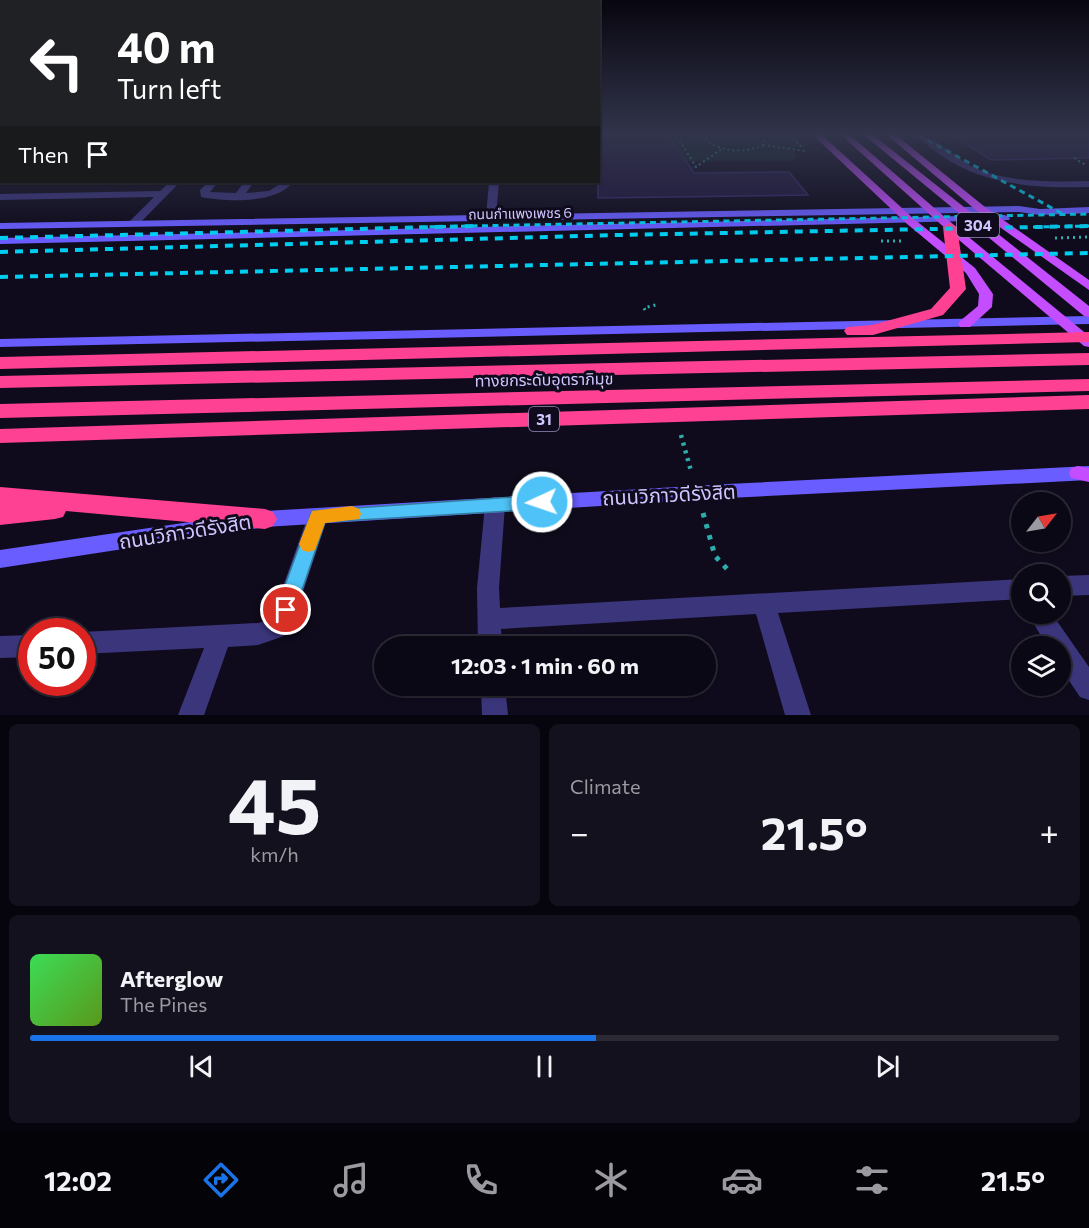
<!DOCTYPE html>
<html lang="en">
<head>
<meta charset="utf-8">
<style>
	:root { --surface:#0b0815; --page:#14111e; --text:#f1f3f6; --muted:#9a9aa0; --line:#2b2934; --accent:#1a73e8 }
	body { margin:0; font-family:Commissioner,"Noto Sans Thai",sans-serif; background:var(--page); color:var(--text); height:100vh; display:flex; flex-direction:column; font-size:22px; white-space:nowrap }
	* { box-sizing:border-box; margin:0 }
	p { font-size:20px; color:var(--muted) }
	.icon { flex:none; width:33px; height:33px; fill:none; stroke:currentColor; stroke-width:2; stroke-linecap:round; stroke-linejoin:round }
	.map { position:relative; height:715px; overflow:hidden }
	.panel { display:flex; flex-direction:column; gap:9px; padding:9px; background:#06040c; flex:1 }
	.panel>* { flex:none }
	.banner { position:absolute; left:0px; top:0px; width:600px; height:183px; box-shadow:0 2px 4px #0004,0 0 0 2px var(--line); background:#202124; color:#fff; overflow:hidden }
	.needle { width:39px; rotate:59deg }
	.controls { position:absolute; left:1011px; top:492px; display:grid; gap:12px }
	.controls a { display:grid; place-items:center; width:60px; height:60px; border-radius:50%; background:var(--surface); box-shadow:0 2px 4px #0004,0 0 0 2px var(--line); font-size:30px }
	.speed { position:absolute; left:18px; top:618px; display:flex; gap:12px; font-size:30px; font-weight:700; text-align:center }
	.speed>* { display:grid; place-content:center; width:78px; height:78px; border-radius:50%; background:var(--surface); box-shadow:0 2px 4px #0004,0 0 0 2px var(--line); line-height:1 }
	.speed .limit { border:9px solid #d22; background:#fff; color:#111 }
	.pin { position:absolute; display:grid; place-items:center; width:51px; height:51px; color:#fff; margin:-26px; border:3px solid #fff; border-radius:50%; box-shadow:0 2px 6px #0007 }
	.me { position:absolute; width:66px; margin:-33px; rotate:267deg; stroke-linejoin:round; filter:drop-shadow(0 0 4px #0008) }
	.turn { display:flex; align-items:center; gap:21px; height:126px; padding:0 18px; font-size:27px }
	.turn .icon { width:78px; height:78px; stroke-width:2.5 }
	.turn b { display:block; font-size:42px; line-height:51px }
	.then { display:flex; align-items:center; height:57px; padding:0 18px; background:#0003; gap:12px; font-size:22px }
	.big { font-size:45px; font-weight:700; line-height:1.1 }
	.panel .widget { flex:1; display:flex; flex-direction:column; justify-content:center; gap:9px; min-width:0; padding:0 21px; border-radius:9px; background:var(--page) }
	.panel .dial { align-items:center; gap:0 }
	.dial b { font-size:78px; line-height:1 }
	.song { display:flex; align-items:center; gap:18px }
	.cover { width:72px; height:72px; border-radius:9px; background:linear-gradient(135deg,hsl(130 70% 55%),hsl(90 70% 35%)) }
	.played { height:6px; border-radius:3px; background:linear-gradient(90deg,var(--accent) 55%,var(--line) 55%) }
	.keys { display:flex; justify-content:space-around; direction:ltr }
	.heat { display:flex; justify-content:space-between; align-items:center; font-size:33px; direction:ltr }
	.panel .tiles { flex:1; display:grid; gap:9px; grid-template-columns:1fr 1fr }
	.widget:last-child { grid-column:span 2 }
	.trip { position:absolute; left:374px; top:636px; width:342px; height:60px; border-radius:30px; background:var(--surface); box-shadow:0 2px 4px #0004,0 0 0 2px var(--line); font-weight:700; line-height:60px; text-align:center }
	.menu { display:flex; height:96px; justify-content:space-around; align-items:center; background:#040308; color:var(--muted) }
	.menu .icon { width:42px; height:42px }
	.menu .selected { color:var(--accent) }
	.menu b { font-size:27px; color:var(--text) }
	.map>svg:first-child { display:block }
	.green { fill:#0e2626 }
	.building { fill:#20173d; stroke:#38296a; stroke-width:1.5 }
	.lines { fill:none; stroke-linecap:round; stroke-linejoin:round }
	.path-far3 { stroke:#2baeac; stroke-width:2; stroke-dasharray:2 3; stroke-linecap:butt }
	.path-far2 { stroke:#2baeac; stroke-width:3; stroke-dasharray:2 4; stroke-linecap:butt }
	.path-far1 { stroke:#2baeac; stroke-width:4.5; stroke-dasharray:3 5; stroke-linecap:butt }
	.path { stroke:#2baeac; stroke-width:5; stroke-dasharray:4.5 7; stroke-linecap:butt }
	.lane { fill:#3b357c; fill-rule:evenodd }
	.street { fill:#3b357c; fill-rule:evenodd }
	.secondary { fill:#695dff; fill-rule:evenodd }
	.primary { fill:#c44dff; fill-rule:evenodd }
	.highway { fill:#ff4194; fill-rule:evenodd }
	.rail-far1 { stroke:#00cef1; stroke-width:3; stroke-dasharray:6 4.5; stroke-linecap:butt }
	.rail { stroke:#00cef1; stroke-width:4; stroke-dasharray:8 7; stroke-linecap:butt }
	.route { fill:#4fc3f7; stroke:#337fa1; stroke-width:1.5 }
	.slow { fill:#f59e0b }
	.labels { text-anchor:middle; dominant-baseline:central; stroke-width:6; stroke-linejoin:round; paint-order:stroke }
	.far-street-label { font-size:14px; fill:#cfc6ff; stroke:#0f0b1c }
	.shield { fill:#0f0b1c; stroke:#958ebb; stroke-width:1.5 }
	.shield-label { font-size:15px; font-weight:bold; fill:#cfc6ff }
	.street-label { font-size:16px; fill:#cfc6ff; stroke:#0f0b1c }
	.near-street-label { font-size:20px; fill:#cfc6ff; stroke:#0f0b1c }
</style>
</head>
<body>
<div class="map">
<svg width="1089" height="715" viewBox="0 0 1089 715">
	<rect width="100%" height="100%" fill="#0f0b1c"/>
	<!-- green -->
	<polygon class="green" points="686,135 799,135 812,148 791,148 797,157 792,161 684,161 671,139 688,139"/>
	<!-- building -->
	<g class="building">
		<polygon points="598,135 668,135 694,173 789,172 808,195 598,198"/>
		<polygon points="952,135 1089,135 1089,158 991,160"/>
	</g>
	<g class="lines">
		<!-- path-far3 -->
		<g class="path-far3">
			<path d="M705,135L704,139C721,152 743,154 763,145L764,142L758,135"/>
			<polyline points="789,135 803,148"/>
			<polyline points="677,136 696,167 723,148"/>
			<polyline points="763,145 805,151"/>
			<polyline points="1074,158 1086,165"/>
		</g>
		<!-- path-far2 -->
		<g class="path-far2">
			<polyline points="1055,238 1089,237"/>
			<polyline points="881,241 903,241"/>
			<polyline points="645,310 644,308 659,304"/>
		</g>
		<!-- path-far1 -->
		<polyline class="path-far1" points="681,435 691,471"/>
		<!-- path -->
		<polyline class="path" points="703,513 715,556 729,571"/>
		<!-- lane -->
		<g class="lane">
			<path d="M916,135C937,135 955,159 975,168C1012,183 1050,182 1089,181V187C1024,189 965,183 916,135Z"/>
			<polygon points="170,182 180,182 138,225 134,226 128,223 154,197 0,200 0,194 160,191"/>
			<path d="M208,182H218L210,192L236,193L244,182H254L246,193L269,191L283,182H293C276,204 227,202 201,197L200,190Z"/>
		</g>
		<!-- street -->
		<g class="street">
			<polygon points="489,182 499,182 496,216 491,219 486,216"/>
			<polygon points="495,497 502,500 505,505 499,588 500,608 1022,579 1022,599 778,613 811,715 785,715 756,614 501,629 502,646 478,646 477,588 485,505 488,500"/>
			<polygon points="318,508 325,510 328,516 297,610 284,636 258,645 228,647 204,715 178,715 204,648 82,654 82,632 258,623 268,620 276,606 308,516 311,510"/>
			<polygon points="1089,575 1089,595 1060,596 1060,576"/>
			<polygon points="1028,614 1052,614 1089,667 1089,700 1080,697 1060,667 1060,646 1047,646"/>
			<polygon points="32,635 32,657 0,658 0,636"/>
			<polygon points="481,686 505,686 508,715 482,715"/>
		</g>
		<!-- secondary -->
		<g class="secondary">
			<polygon points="1019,206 1040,209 1089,207 1089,213 1040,215 1019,212 0,229 0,223"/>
			<polygon points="1005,215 1010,218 1009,220 0,244 0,238"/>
			<polygon points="1089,316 1089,324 0,347 0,339"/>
			<polygon points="1089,466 1089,480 728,498 265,527 0,568 0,550 265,511 728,484"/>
		</g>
		<!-- primary -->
		<g class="primary">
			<polygon points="813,135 822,135 914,219 975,268 993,294 992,307 970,327 960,327 958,324 960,321 978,306 979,294 966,273 906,223"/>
			<polygon points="841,135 850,135 954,225 1089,336 1089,347 1084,346 946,229"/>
			<polygon points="864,135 873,135 1089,306 1089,317 1084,316"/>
			<polygon points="887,135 896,135 985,207 1089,280 1089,290 977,211"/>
			<polygon points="1078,466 1089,468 1089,482 1071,478 1069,473 1071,468"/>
		</g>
		<!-- highway -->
		<g class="highway">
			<polygon points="950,223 957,227 966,289 943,315 873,335 847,335 844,331 847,327 872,325 931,309 950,288 943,227"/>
			<polygon points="1089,332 1089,342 0,369 0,357"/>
			<polygon points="1089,353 1089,365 0,388 0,376"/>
			<polygon points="1089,379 1089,391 0,418 0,404"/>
			<polygon points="1089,395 1089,409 0,443 0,429"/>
			<polygon points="0,487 265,509 273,512 277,519 273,526 265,529 66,511 63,517 55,519 0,525 0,505 3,505 0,505"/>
		</g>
		<!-- rail-far1 -->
		<g class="rail-far1">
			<polyline points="918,135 1063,214"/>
			<polyline points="419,227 1089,214"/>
			<polyline points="1033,227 1089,226"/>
		</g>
		<!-- rail -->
		<g class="rail">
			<polyline points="0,238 477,226"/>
			<polyline points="0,252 618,235 1089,226"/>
			<polyline points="0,277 1089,253"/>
		</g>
	</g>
	<!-- sky -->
	<linearGradient id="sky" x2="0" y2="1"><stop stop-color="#08060f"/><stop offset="0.57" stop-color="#31344b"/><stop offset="1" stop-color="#31344b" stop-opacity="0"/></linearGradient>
	<rect width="1089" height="235" fill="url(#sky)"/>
	<!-- route -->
	<polygon class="route" points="542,495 548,497 550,502 548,507 542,509 325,522 293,617 286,620 279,617 276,610 312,511"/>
	<!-- slow -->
	<polygon class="slow" points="352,506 359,509 361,514 359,519 325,523 315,550 308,552 302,550 299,544 312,511"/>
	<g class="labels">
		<!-- far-street labels -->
		<g class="far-street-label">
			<text transform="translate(520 213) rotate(-1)">ถนนกำแพงเพชร 6</text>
		</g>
		<!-- shield labels -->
		<g class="shield">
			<rect x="957" y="213" width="42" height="24" rx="4.5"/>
			<rect x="529" y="407" width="30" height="24" rx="4.5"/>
		</g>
		<g class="shield-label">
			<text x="978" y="225">304</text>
			<text x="544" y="419">31</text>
		</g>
		<!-- street labels -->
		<g class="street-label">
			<text transform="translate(544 379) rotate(-1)">ทางยกระดับอุตราภิมุข</text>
		</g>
		<!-- near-street labels -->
		<g class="near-street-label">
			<text transform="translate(669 494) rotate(-3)">ถนนวิภาวดีรังสิต</text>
			<text transform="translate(185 531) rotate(-9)">ถนนวิภาวดีรังสิต</text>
		</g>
	</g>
</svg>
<div class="controls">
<a><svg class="needle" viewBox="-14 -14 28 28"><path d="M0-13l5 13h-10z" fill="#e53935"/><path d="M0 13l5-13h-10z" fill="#9a9aa0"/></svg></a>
<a><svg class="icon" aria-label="search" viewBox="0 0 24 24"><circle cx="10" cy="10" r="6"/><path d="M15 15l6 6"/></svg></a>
<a><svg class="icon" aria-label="layers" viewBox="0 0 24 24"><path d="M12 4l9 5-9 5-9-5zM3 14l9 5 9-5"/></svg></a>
</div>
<div class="speed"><div class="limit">50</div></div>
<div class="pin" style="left:286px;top:610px;background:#d93025"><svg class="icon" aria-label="arrive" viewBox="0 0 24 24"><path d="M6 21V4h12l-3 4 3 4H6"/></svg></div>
<svg class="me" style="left:542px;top:502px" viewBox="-20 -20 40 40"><circle r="17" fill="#4fc3f7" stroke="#fff" stroke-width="3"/><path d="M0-11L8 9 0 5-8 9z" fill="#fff"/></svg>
<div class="trip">12:03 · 1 min · 60 m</div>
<div class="banner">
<div class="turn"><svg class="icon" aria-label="left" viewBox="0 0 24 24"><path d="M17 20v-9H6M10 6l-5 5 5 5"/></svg><div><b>40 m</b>Turn left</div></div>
<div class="then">Then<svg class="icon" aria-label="arrive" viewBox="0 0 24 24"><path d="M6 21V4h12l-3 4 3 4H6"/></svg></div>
</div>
</div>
<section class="panel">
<div class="tiles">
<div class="widget dial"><b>45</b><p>km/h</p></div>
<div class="widget"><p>Climate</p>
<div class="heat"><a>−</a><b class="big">21.5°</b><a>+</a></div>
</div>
<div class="widget">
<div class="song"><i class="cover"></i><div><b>Afterglow</b><p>The Pines</p></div></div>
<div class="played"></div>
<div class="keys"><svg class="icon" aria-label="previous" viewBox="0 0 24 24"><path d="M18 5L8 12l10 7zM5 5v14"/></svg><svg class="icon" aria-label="pause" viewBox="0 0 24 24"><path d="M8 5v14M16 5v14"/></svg><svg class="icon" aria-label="next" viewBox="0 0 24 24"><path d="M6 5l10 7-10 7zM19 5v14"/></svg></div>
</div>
</div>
</section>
<nav class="menu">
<b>12:02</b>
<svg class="icon selected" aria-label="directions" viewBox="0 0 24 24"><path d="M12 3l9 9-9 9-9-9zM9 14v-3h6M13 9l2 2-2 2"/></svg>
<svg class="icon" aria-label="music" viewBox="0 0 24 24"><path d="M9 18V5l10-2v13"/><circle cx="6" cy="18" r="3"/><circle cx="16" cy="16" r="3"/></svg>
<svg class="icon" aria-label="phone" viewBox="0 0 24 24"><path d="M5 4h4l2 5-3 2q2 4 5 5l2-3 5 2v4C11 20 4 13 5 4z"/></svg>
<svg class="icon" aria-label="climate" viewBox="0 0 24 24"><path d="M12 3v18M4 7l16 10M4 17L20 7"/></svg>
<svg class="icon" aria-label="car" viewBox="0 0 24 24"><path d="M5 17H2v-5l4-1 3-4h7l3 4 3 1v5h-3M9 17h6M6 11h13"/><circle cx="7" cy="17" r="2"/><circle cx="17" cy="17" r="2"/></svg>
<svg class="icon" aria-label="filters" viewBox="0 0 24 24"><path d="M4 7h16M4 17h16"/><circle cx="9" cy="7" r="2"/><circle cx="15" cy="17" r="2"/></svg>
<b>21.5°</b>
</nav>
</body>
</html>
